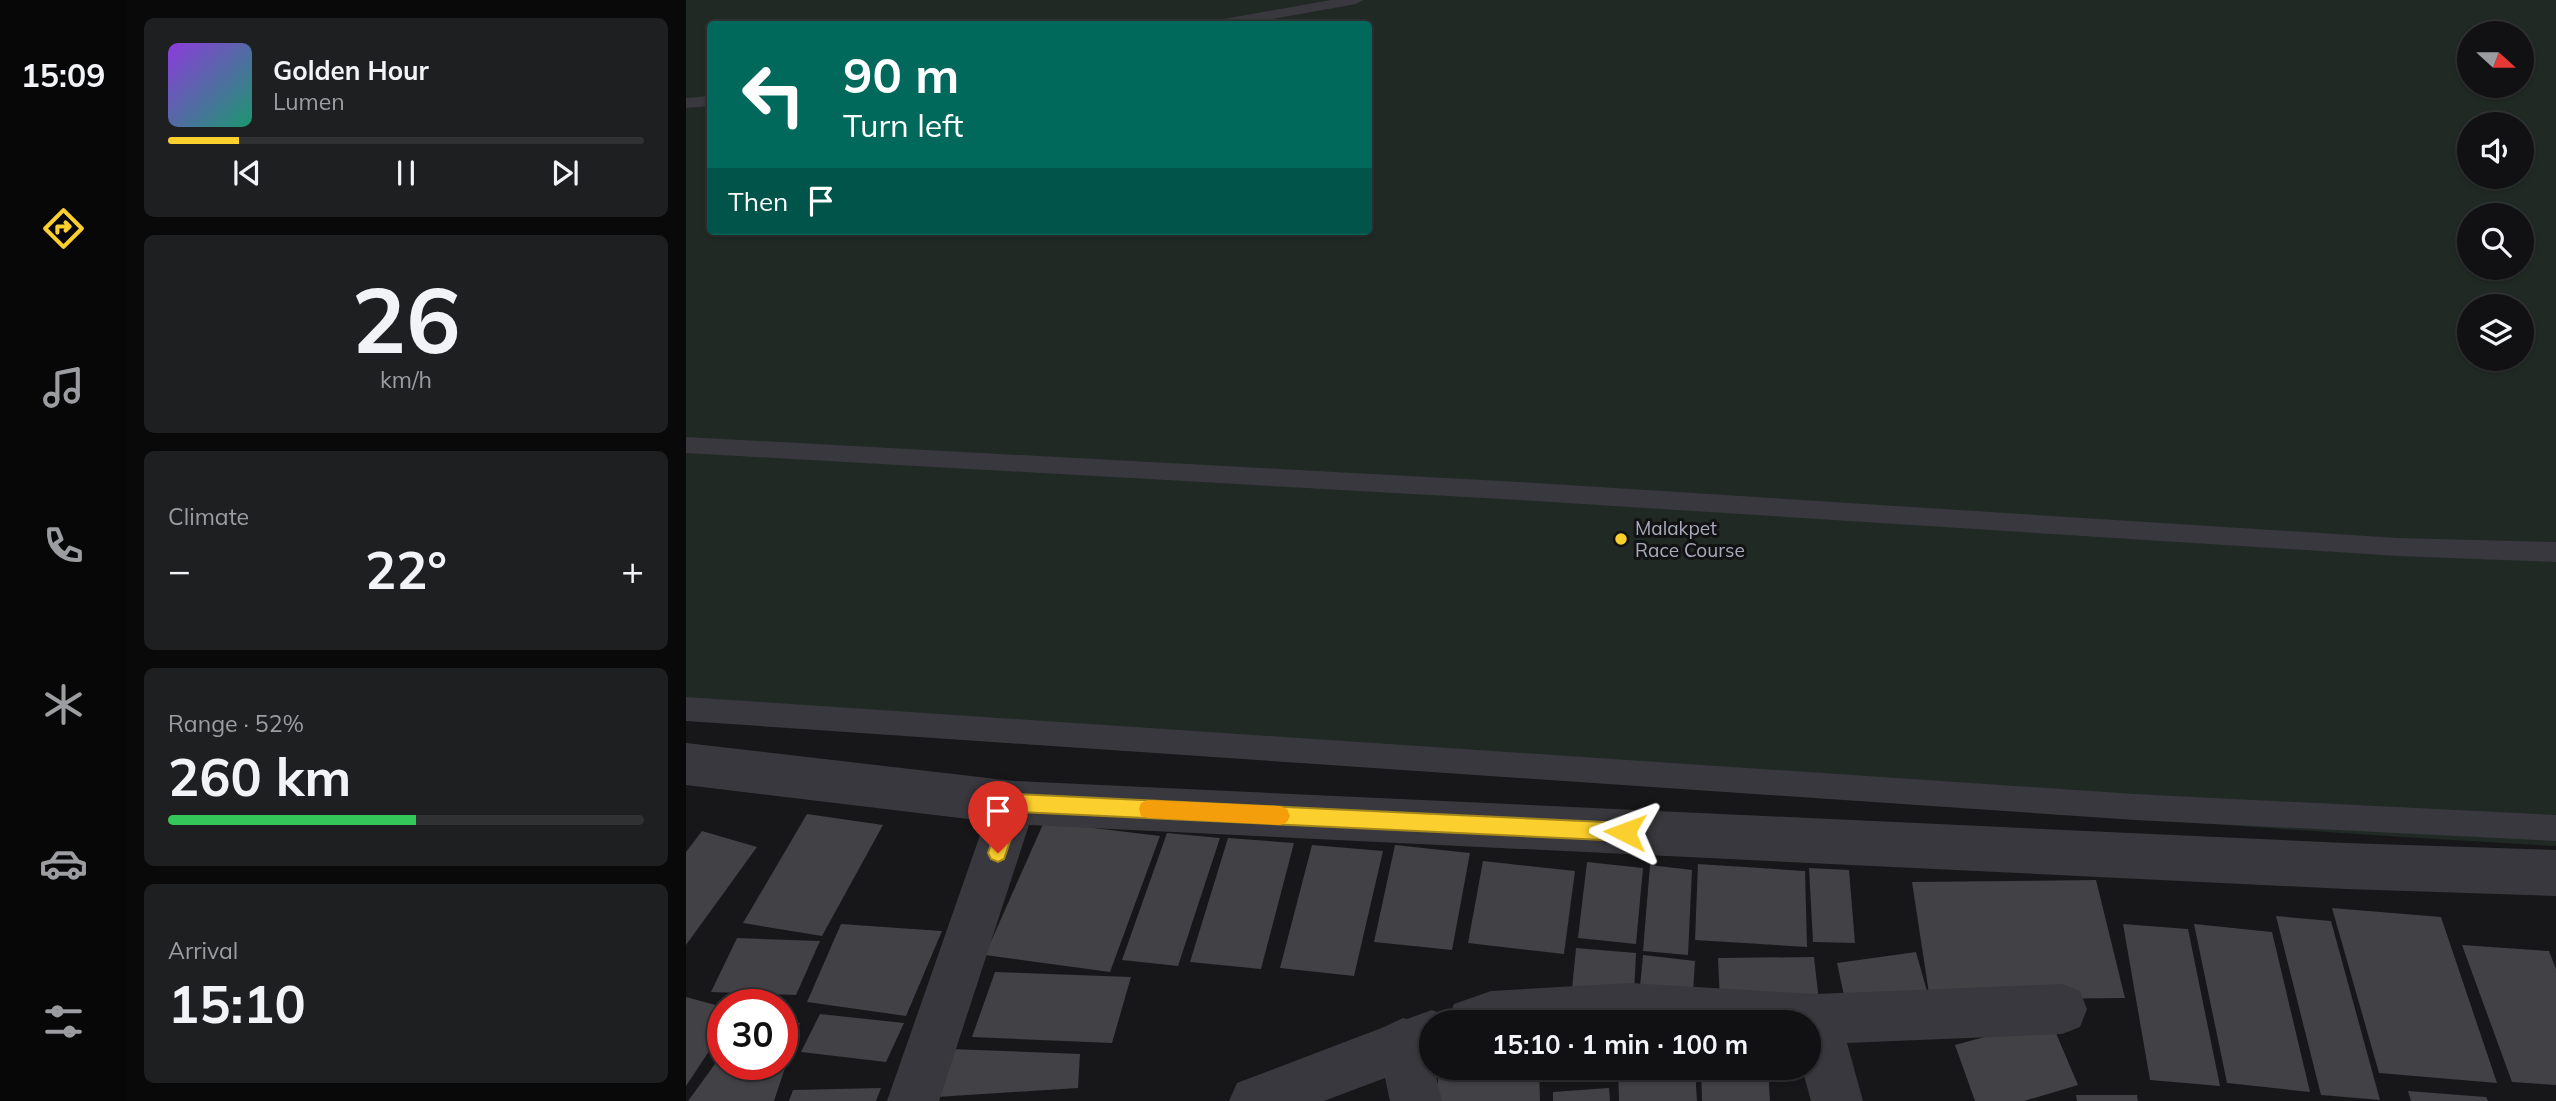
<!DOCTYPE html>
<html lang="en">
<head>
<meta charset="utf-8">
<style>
	:root { --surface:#111113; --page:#1e1f21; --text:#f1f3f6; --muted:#9c9da0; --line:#303133; --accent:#fbcf2d }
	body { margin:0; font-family:Mulish,sans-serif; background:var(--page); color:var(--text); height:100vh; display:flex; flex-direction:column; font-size:26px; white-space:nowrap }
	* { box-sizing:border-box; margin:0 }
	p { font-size:23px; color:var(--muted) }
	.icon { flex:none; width:38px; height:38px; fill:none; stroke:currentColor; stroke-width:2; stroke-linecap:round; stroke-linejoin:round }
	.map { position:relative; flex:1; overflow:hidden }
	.sheet { display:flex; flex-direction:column; gap:18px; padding:18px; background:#09090a; width:560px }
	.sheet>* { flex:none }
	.top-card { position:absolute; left:21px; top:21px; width:665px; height:214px; border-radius:7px; box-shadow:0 2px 5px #0004,0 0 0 2px var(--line); background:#00695c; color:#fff; overflow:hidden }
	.needle { width:46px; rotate:111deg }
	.controls { position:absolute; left:1771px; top:21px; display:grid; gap:14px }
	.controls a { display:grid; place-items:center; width:77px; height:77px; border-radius:50%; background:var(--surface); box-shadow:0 2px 5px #0004,0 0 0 2px var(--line); font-size:35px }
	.speed { position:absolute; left:21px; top:989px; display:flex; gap:14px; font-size:35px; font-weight:700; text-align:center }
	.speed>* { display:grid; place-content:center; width:91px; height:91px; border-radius:50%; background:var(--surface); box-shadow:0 2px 5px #0004,0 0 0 2px var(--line); line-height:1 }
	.speed .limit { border:10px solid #d22; background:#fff; color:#111 }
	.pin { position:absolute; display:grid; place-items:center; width:60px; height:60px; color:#fff; margin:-72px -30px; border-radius:50% 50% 50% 0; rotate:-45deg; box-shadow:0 0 7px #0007 }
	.pin .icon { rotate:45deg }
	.me { position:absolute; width:77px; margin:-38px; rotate:273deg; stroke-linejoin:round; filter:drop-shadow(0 0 5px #0008) }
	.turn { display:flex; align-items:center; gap:24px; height:147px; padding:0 21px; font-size:32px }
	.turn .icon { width:91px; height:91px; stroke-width:2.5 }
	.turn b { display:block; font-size:49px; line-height:60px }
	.then { display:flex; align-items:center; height:66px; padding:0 21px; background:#0003; gap:14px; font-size:26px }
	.big { font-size:52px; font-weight:700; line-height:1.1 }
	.sheet .tile { flex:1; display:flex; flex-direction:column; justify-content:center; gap:10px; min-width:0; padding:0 24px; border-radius:10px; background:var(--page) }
	.sheet .dial { align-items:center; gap:0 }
	.dial b { font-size:91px; line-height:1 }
	.song { display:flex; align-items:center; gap:21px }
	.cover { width:84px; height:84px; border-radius:10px; background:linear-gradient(135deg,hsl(270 70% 55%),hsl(160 70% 35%)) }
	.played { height:7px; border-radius:4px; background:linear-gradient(90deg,var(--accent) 15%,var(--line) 15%) }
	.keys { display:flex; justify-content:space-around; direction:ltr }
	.heat { display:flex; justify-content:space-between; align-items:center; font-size:38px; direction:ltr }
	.charge { height:10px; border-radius:5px; background:linear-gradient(90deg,#34c759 52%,var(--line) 0) }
	.trip { position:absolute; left:733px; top:1010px; width:402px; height:70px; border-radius:35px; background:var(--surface); box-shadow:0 2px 5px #0004,0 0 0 2px var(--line); font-weight:700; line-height:70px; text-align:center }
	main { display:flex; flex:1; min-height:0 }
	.tabs { display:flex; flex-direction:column; width:126px; justify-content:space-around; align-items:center; background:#070708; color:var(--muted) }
	.tabs .icon { width:49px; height:49px }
	.tabs .selected { color:var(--accent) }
	.tabs b { font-size:32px; color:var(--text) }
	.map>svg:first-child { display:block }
	.green { fill:#202923; fill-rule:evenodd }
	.building { fill:#414146 }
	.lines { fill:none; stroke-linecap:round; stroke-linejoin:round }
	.service { fill:#38383e; fill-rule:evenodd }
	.minor { fill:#38383e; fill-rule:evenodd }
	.route { fill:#fbcf2d; stroke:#a3871d; stroke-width:2 }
	.slow { fill:#f59e0b }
	.poi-dot { fill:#fbcf2d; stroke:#121214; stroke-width:2.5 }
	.labels { text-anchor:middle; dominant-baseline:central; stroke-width:6; stroke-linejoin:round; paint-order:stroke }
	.poi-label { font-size:19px; fill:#a8abba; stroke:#121214; text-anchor:start }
</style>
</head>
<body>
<main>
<nav class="tabs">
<b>15:09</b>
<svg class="icon selected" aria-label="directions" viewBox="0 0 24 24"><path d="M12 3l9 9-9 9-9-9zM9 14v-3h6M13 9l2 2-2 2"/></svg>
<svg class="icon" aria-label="music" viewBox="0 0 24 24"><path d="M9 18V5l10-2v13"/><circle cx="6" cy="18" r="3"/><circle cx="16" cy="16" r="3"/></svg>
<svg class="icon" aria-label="phone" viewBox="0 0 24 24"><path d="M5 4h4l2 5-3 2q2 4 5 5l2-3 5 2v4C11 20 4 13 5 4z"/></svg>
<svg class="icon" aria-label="climate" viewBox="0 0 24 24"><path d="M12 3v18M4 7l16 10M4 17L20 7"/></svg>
<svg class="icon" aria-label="car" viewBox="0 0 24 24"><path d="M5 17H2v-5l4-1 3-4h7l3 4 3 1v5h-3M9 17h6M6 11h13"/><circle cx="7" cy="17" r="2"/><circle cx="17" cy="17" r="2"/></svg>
<svg class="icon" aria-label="filters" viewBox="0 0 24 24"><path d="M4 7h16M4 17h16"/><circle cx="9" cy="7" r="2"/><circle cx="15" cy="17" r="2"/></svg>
</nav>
<section class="sheet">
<div class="tile">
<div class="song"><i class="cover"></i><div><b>Golden Hour</b><p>Lumen</p></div></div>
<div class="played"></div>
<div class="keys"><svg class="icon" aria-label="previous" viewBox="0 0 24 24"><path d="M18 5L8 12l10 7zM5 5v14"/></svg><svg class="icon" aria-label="pause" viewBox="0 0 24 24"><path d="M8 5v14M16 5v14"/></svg><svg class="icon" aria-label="next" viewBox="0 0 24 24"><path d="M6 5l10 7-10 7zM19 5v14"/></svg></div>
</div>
<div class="tile dial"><b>26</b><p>km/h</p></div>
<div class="tile"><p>Climate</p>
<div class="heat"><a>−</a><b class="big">22°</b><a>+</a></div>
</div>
<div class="tile"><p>Range · 52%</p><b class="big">260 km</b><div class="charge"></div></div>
<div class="tile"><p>Arrival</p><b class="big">15:10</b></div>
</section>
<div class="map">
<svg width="1870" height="1101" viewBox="0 0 1870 1101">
	<rect width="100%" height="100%" fill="#171719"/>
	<!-- green -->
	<path class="green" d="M0,0H1870V846C1585,831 1300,806 1015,787C677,764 338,747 0,719ZM24,24H682V231H24ZM1783,33H1836V86H1783ZM1783,124H1836V177H1783ZM1783,215H1836V268H1783ZM1783,306H1836V359H1783Z"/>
	<!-- building -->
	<g class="building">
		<polygon points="121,814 197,825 136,936 57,923"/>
		<polygon points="358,822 474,836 424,972 299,955"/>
		<polygon points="16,831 71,847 0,945 0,852"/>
		<polygon points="481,833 534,838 492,966 436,960"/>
		<polygon points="542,838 608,843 575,969 504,962"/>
		<polygon points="626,845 697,851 668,976 594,968"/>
		<polygon points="709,845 784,853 766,950 688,942"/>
		<polygon points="797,861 889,871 878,954 782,943"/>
		<polygon points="901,862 957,868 950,944 892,938"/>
		<polygon points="1012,864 1119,871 1121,947 1009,940"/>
		<polygon points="964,865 1006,870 1002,955 957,951"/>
		<polygon points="1123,868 1163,870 1169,943 1127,942"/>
		<polygon points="1410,880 1439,998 1244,1000 1226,882"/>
		<polygon points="1646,908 1755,917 1811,1083 1693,1073"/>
		<polygon points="1590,916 1645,921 1694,1100 1635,1095"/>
		<polygon points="155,924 256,931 220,1016 121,1002"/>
		<polygon points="1437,924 1502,929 1534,1086 1464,1080"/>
		<polygon points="1508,924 1586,932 1624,1092 1541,1083"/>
		<polygon points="51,938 134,941 110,995 25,992"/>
		<polygon points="1776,945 1863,951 1870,969 1870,1085 1826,1082"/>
		<polygon points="890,948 950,953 948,993 886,989"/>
		<polygon points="1230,952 1244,1002 1162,1014 1151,963"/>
		<polygon points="957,955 1009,961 1007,993 954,987"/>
		<polygon points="1128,957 1133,1001 1034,1002 1032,958"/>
		<polygon points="309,972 445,977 426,1043 286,1037"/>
		<polygon points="0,997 37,1007 37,1030 0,1086"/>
		<polygon points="134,1014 218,1023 200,1062 115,1052"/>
		<polygon points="1364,1019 1392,1085 1338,1101 1289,1101 1269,1045"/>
		<polygon points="96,1022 114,1023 88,1101 2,1101 37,1053 37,1064 96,1064"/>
		<polygon points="265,1049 394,1054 392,1088 251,1097"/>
		<polygon points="752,1068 853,1068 854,1101 752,1101"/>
		<polygon points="860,1068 919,1068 919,1075 860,1077"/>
		<polygon points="932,1068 1009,1068 1011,1101 933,1101"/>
		<polygon points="1015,1068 1082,1068 1084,1101 1016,1101"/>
		<polygon points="195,1088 190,1101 103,1101 107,1090"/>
		<polygon points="923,1088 924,1101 867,1101 867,1092"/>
		<polygon points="1722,1091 1800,1097 1802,1101 1725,1101"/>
		<polygon points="1390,1095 1451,1095 1452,1101 1391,1101"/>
	</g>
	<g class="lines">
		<!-- service -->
		<g class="service">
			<polygon points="645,0 677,0 670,4 559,24 529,24 537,19"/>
			<polygon points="24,96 24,106 0,108 0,98"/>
			<polygon points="0,437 834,482 1712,538 1870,542 1870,562 1712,556 834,500 0,453"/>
			<polygon points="0,697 1449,794 1870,815 1870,841 1449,820 0,721"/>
		</g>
		<!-- minor -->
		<g class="minor">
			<polygon points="0,743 328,781 1660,843 1870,850 1870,896 1660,889 343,825 253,1101 201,1101 299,821 0,785"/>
			<polygon points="944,983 1129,994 1376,984 1394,991 1401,1009 1394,1027 1376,1034 1161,1043 1177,1101 1125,1101 1116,1068 1124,1068 1124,1022 746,1022 746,1068 748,1068 756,1101 704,1101 699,1078 638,1101 543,1101 551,1083 698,1027 717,1018 721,1019 746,1010 763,1017 768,1004 805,991"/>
		</g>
	</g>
	<!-- route -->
	<polygon class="route" points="328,794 939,823 945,825 948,832 945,838 939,841 334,812 318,859 312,862 305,859 302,853 322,797"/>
	<!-- slow -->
	<polygon class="slow" points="462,800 594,806 601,809 604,816 601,822 594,825 462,818 455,816 453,809 455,803"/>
	<!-- markers -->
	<circle class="poi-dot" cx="935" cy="539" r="7"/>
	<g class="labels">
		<!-- poi labels -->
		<g class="poi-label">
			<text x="949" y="528">Malakpet<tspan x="949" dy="22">Race Course</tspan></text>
		</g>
	</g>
</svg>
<div class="controls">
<a><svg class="needle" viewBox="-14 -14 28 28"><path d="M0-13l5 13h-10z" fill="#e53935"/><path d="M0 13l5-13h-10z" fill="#9c9da0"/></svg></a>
<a><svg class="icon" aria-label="sound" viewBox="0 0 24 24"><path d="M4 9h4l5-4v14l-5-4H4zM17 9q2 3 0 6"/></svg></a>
<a><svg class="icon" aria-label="search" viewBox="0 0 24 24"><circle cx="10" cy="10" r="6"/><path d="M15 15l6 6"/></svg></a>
<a><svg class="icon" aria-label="layers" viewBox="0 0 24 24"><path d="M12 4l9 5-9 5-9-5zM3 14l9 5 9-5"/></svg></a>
</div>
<div class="speed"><div class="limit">30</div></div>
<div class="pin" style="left:312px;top:853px;background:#d93025"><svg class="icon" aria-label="arrive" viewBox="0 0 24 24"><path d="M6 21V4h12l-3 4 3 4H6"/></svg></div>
<svg class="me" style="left:939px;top:832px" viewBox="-20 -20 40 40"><path d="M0-17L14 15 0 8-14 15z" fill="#fbcf2d" stroke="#fff" stroke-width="4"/></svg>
<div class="trip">15:10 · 1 min · 100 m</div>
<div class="top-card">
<div class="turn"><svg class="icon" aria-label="left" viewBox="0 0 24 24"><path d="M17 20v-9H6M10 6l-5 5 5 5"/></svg><div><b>90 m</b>Turn left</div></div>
<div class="then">Then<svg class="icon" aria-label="arrive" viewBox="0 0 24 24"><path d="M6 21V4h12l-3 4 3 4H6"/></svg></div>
</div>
</div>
</main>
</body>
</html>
